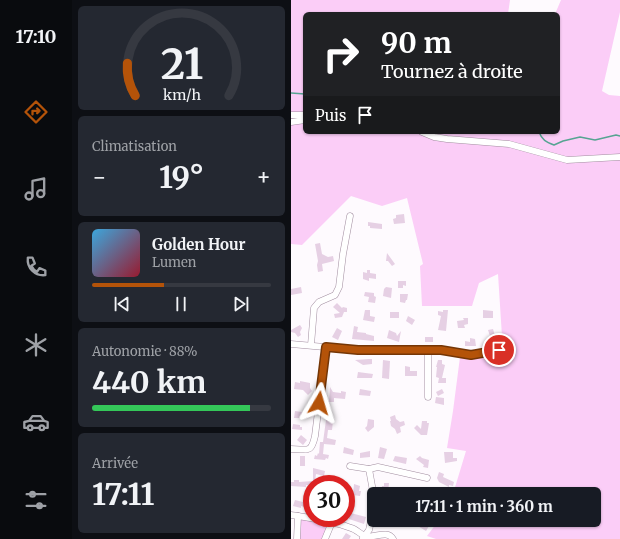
<!DOCTYPE html>
<html lang="fr">
<head>
<meta charset="utf-8">
<style>
	:root { --surface:#171b24; --page:#242831; --text:#f1f3f6; --muted:#9ea1a6; --line:#363941; --accent:#b45309 }
	body { margin:0; font-family:Merriweather,serif; background:var(--page); color:var(--text); height:100vh; display:flex; flex-direction:column; font-size:15px; white-space:nowrap }
	* { box-sizing:border-box; margin:0 }
	p { font-size:13px; color:var(--muted) }
	.icon { flex:none; width:22px; height:22px; fill:none; stroke:currentColor; stroke-width:2; stroke-linecap:round; stroke-linejoin:round }
	.map { position:relative; flex:1; overflow:hidden }
	.sheet { display:flex; flex-direction:column; gap:6px; padding:6px; background:#0d0f14; width:219px }
	.sheet>* { flex:none }
	.banner { position:absolute; left:12px; top:12px; width:257px; height:122px; border-radius:6px; box-shadow:0 1px 3px #0004; background:#202124; color:#fff; overflow:hidden }
	.speed { position:absolute; left:12px; top:475px; display:flex; gap:8px; font-size:20px; font-weight:700; text-align:center }
	.speed>* { display:grid; place-content:center; width:52px; height:52px; border-radius:50%; background:var(--surface); box-shadow:0 1px 3px #0004; line-height:1 }
	.speed .limit { border:6px solid #d22; background:#fff; color:#111 }
	.pin { position:absolute; display:grid; place-items:center; width:34px; height:34px; color:#fff; margin:-17px; border:2px solid #fff; border-radius:50%; box-shadow:0 1px 4px #0007 }
	.me { position:absolute; width:44px; margin:-22px; rotate:7deg; stroke-linejoin:round; filter:drop-shadow(0 0 3px #0008) }
	.turn { display:flex; align-items:center; gap:14px; height:84px; padding:0 12px; font-size:18px }
	.turn .icon { width:52px; height:52px; stroke-width:2.5 }
	.turn b { display:block; font-size:28px; line-height:34px }
	.then { display:flex; align-items:center; height:38px; padding:0 12px; background:#0003; gap:8px; font-size:15px }
	.big { font-size:30px; font-weight:700; line-height:1.1 }
	.sheet .widget { flex:1; display:flex; flex-direction:column; justify-content:center; gap:6px; min-width:0; padding:0 14px; border-radius:6px; background:var(--page) }
	.sheet .dial { align-items:center; gap:0 }
	.dial svg { height:104px; overflow:visible; fill:none; stroke:var(--line); stroke-width:7; stroke-linecap:round; text-anchor:middle }
	.dial text { fill:var(--text); stroke:none }
	.song { display:flex; align-items:center; gap:12px }
	.cover { width:48px; height:48px; border-radius:6px; background:linear-gradient(135deg,hsl(200 70% 55%),hsl(350 70% 35%)) }
	.played { height:4px; border-radius:2px; background:linear-gradient(90deg,var(--accent) 40%,var(--line) 40%) }
	.keys { display:flex; justify-content:space-around; direction:ltr }
	.heat { display:flex; justify-content:space-between; align-items:center; font-size:22px; direction:ltr }
	.charge { height:6px; border-radius:3px; background:linear-gradient(90deg,#34c759 88%,var(--line) 0) }
	.trip { position:absolute; left:76px; top:487px; width:234px; height:40px; border-radius:6px; background:var(--surface); box-shadow:0 1px 3px #0004; font-weight:700; line-height:40px; text-align:center }
	main { display:flex; flex:1; min-height:0 }
	.tabs { display:flex; flex-direction:column; width:72px; justify-content:space-around; align-items:center; background:#090b0e; color:var(--muted) }
	.tabs .icon { width:28px; height:28px }
	.tabs .active { color:var(--accent) }
	.tabs b { font-size:18px; color:var(--text) }
	.map>svg:first-child { display:block }
	.green { fill:#fbcdf7 }
	.lines { fill:none; stroke-linecap:round; stroke-linejoin:round }
	.stream { stroke:#56a492; stroke-width:1.5 }
	.building { fill:#e6d0e4 }
	.minor-casing { stroke:#a28ea0; stroke-width:7 }
	.minor { stroke:#fff; stroke-width:6 }
	.route-casing { stroke:#753606; stroke-width:10 }
	.route { stroke:#b45309; stroke-width:7 }
</style>
</head>
<body>
<main>
<nav class="tabs">
<b>17:10</b>
<svg class="icon active" aria-label="directions" viewBox="0 0 24 24"><path d="M12 3l9 9-9 9-9-9zM9 14v-3h6M13 9l2 2-2 2"/></svg>
<svg class="icon" aria-label="music" viewBox="0 0 24 24"><path d="M9 18V5l10-2v13"/><circle cx="6" cy="18" r="3"/><circle cx="16" cy="16" r="3"/></svg>
<svg class="icon" aria-label="phone" viewBox="0 0 24 24"><path d="M5 4h4l2 5-3 2q2 4 5 5l2-3 5 2v4C11 20 4 13 5 4z"/></svg>
<svg class="icon" aria-label="climate" viewBox="0 0 24 24"><path d="M12 3v18M4 7l16 10M4 17L20 7"/></svg>
<svg class="icon" aria-label="car" viewBox="0 0 24 24"><path d="M5 17H2v-5l4-1 3-4h7l3 4 3 1v5h-3M9 17h6M6 11h13"/><circle cx="7" cy="17" r="2"/><circle cx="17" cy="17" r="2"/></svg>
<svg class="icon" aria-label="filters" viewBox="0 0 24 24"><path d="M4 7h16M4 17h16"/><circle cx="9" cy="7" r="2"/><circle cx="15" cy="17" r="2"/></svg>
</nav>
<section class="sheet">
<div class="widget dial"><svg viewBox="0 0 100 80">
<path d="M14 69A42 42 0 1 1 86 69"/>
<path d="M14 69A42 42 0 0 1 8 44" stroke="#b45309"/>
<text x="50" y="56" font-size="32" font-weight="700">21</text>
<text x="50" y="72" font-size="11">km/h</text>
</svg></div>
<div class="widget"><p>Climatisation</p>
<div class="heat"><a>−</a><b class="big">19°</b><a>+</a></div>
</div>
<div class="widget">
<div class="song"><i class="cover"></i><div><b>Golden Hour</b><p>Lumen</p></div></div>
<div class="played"></div>
<div class="keys"><svg class="icon" aria-label="previous" viewBox="0 0 24 24"><path d="M18 5L8 12l10 7zM5 5v14"/></svg><svg class="icon" aria-label="pause" viewBox="0 0 24 24"><path d="M8 5v14M16 5v14"/></svg><svg class="icon" aria-label="next" viewBox="0 0 24 24"><path d="M6 5l10 7-10 7zM19 5v14"/></svg></div>
</div>
<div class="widget"><p>Autonomie · 88%</p><b class="big">440 km</b><div class="charge"></div></div>
<div class="widget"><p>Arrivée</p><b class="big">17:11</b></div>
</section>
<div class="map">
<svg width="329" height="539" viewBox="0 0 329 539">
	<rect width="100%" height="100%" fill="#fefafe"/>
	<!-- green -->
	<g class="green">
		<polygon points="0,0 219,0 217,14 14,14 14,132 267,132 267,14 264,14 270,0 329,0 329,12 311,91 318,95 329,96 329,539 145,539 136,536 148,520 303,520 303,494 162,494 175,451 156,448 162,411 169,357 181,358 212,352 207,274 188,283 181,306 131,306 129,266 132,264 116,198 91,206 60,196 11,245 0,244"/>
		<polygon points="13,519 35,523 37,525 31,539 8,539 10,520"/>
	</g>
	<g class="lines">
		<!-- stream -->
		<g class="stream">
			<polyline points="0,93 14,94"/>
			<path d="M248,132C251,140 255,142 263,145L272,141L289,137L304,140L325,135L329,136"/>
		</g>
	</g>
	<!-- building -->
	<g class="building">
		<polygon points="113,214 114,223 103,224 102,219 105,218 105,215"/>
		<polygon points="77,222 91,224 91,229 79,228 79,226 77,226"/>
		<polygon points="29,243 31,254 37,257 42,256 43,261 31,264 32,271 27,272 26,265 27,261 24,244"/>
		<polygon points="96,253 104,264 101,266 97,261 95,261"/>
		<polygon points="76,270 79,270 79,273 85,274 85,279 78,278 78,281 72,279 72,272 76,273"/>
		<polygon points="107,281 115,281 115,286 112,285 112,288 107,288"/>
		<polygon points="10,287 11,293 0,295 0,289"/>
		<polygon points="95,287 101,288 100,298 92,296 93,289"/>
		<polygon points="74,292 83,293 83,296 85,297 84,303 77,302 78,297 73,296"/>
		<polygon points="109,294 117,294 116,300 115,300 114,303 109,302"/>
		<polygon points="46,303 51,308 52,307 56,308 56,312 53,312 51,317 44,318 43,314 49,313 42,307"/>
		<polygon points="74,310 79,310 79,316 84,317 83,322 72,320"/>
		<polygon points="152,310 157,310 155,331 147,330 150,316 147,315 147,311 152,312"/>
		<polygon points="192,310 202,311 202,318 192,318"/>
		<rect x="99" y="312" width="9" height="6"/>
		<polygon points="117,316 124,320 121,325 115,321"/>
		<polygon points="172,318 177,318 177,324 173,325 174,328 167,328 166,321 173,320"/>
		<polygon points="9,325 11,328 9,332 10,335 7,337 4,333 0,332 0,330"/>
		<polygon points="63,326 67,327 66,332 75,333 75,334 83,336 83,341 61,339"/>
		<polygon points="46,328 51,331 47,340 41,337"/>
		<polygon points="202,329 205,339 204,339 205,343 199,345 198,337 199,336 197,330"/>
		<polygon points="98,330 105,333 106,336 110,331 108,342 96,338"/>
		<rect x="134" y="337" width="8" height="5"/>
		<polygon points="179,338 184,339 185,346 174,346 174,341 179,342"/>
		<polygon points="78,359 81,359 81,364 72,365 64,360"/>
		<polygon points="92,360 99,361 98,379 91,378"/>
		<polygon points="147,360 151,360 151,364 154,365 151,378 155,378 155,383 147,383 148,378 145,377 146,367 145,367"/>
		<polygon points="114,366 119,367 119,371 126,371 126,376 114,376"/>
		<polygon points="67,372 82,374 81,378 66,378"/>
		<polygon points="9,381 19,383 19,388 21,391 17,395 12,390 3,389 4,382 9,383"/>
		<polygon points="39,387 42,392 50,393 50,391 55,392 54,399 43,398 43,402 38,402"/>
		<polygon points="69,389 80,391 79,396 68,395"/>
		<polygon points="151,389 153,393 147,396 145,392"/>
		<polygon points="145,397 153,398 153,405 144,403"/>
		<polygon points="4,411 11,412 11,413 16,414 16,418 3,418"/>
		<polygon points="104,415 105,419 109,422 113,421 114,425 109,427 110,432 106,434 104,429 100,426 99,421 100,421 99,417"/>
		<polygon points="77,419 83,420 83,427 77,432 74,428 76,426"/>
		<polygon points="35,420 42,421 41,430 37,430 36,438 45,440 44,445 33,444 32,454 38,455 37,459 35,458 34,460 23,459 24,455 26,456 27,453 28,454 29,442 32,442"/>
		<polygon points="131,421 136,421 136,423 138,423 136,435 130,435 123,428 126,425 130,429"/>
		<polygon points="2,424 9,425 9,427 11,427 11,430 1,429"/>
		<polygon points="10,435 16,440 12,445 6,440"/>
		<polygon points="53,447 63,450 62,455 52,453"/>
		<polygon points="89,447 96,449 93,459 87,458"/>
		<polygon points="79,451 79,457 69,458 69,453"/>
		<polygon points="153,452 162,452 162,458 166,458 166,461 154,463"/>
		<rect x="9" y="456" width="5" height="10"/>
		<polygon points="104,456 116,458 115,464 102,461"/>
		<polygon points="129,456 131,458 138,460 137,468 132,467 133,465 125,459"/>
		<polygon points="22,468 34,471 33,476 25,474 24,481 30,482 30,484 21,484 21,486 15,485 15,487 0,486 0,482 3,482 3,480 8,480 8,482 22,481"/>
		<polygon points="148,472 153,474 152,477 163,482 162,486 158,485 158,487 148,482 146,478"/>
		<polygon points="50,479 52,481 52,484 43,484 46,480"/>
		<polygon points="93,483 98,483 97,494 87,494 90,491 91,486 93,486"/>
		<polygon points="63,484 69,486 68,491 70,491 69,496 62,495"/>
		<polygon points="123,487 130,490 129,494 124,494 125,492 122,491"/>
		<polygon points="4,500 12,502 12,500 21,503 21,509 10,506 10,508 2,506"/>
		<polygon points="56,512 75,517 73,524 58,519 58,518 55,517"/>
		<polygon points="88,520 105,520 105,524 101,524 88,522"/>
		<polygon points="117,520 128,520 138,526 135,531"/>
		<polygon points="55,533 60,536 58,539 51,539"/>
	</g>
	<g class="lines">
		<!-- minor casing -->
		<g class="minor-casing">
			<g id="minor">
				<polyline points="0,115 14,115"/>
				<polyline points="0,122 14,120"/>
				<polyline points="131,132 143,137 156,139 218,144 276,160 329,157"/>
				<polyline points="0,344 67,350 150,350 180,355 208,350"/>
				<polyline points="20,345 23,308 28,302 44,295 48,287 52,254 59,216"/>
				<polyline points="137,397 137,350"/>
				<path d="M0,449C17,449 20,454 24,436L35,347"/>
				<polyline points="59,466 78,469 87,467 136,478"/>
				<polyline points="78,469 83,497"/>
				<path d="M0,515C20,518 42,521 60,528C65,529 69,534 74,536C82,539 96,529 102,539"/>
				<polyline points="72,538 78,530 83,508"/>
				<polyline points="6,539 7,516"/>
				<polyline points="34,539 41,522"/>
			</g>
		</g>
		<!-- minor -->
		<use href="#minor" class="minor"/>
	</g>
	<g class="lines">
		<!-- route casing -->
		<g class="route-casing">
			<polyline id="route" points="28,403 35,347 67,350 150,350 180,355 208,350"/>
		</g>
		<!-- route -->
		<use href="#route" class="route"/>
	</g>
</svg>
<div class="speed"><div class="limit">30</div></div>
<div class="pin" style="left:208px;top:350px;background:#d93025"><svg class="icon" aria-label="arrive" viewBox="0 0 24 24"><path d="M6 21V4h12l-3 4 3 4H6"/></svg></div>
<svg class="me" style="left:28px;top:403px" viewBox="-20 -20 40 40"><path d="M0-17L14 15 0 8-14 15z" fill="#b45309" stroke="#fff" stroke-width="4"/></svg>
<div class="trip">17:11 · 1 min · 360 m</div>
<div class="banner">
<div class="turn"><svg class="icon" aria-label="right" viewBox="0 0 24 24"><path d="M7 20v-9h11M14 6l5 5-5 5"/></svg><div><b>90 m</b>Tournez à droite</div></div>
<div class="then">Puis<svg class="icon" aria-label="arrive" viewBox="0 0 24 24"><path d="M6 21V4h12l-3 4 3 4H6"/></svg></div>
</div>
</div>
</main>
</body>
</html>
